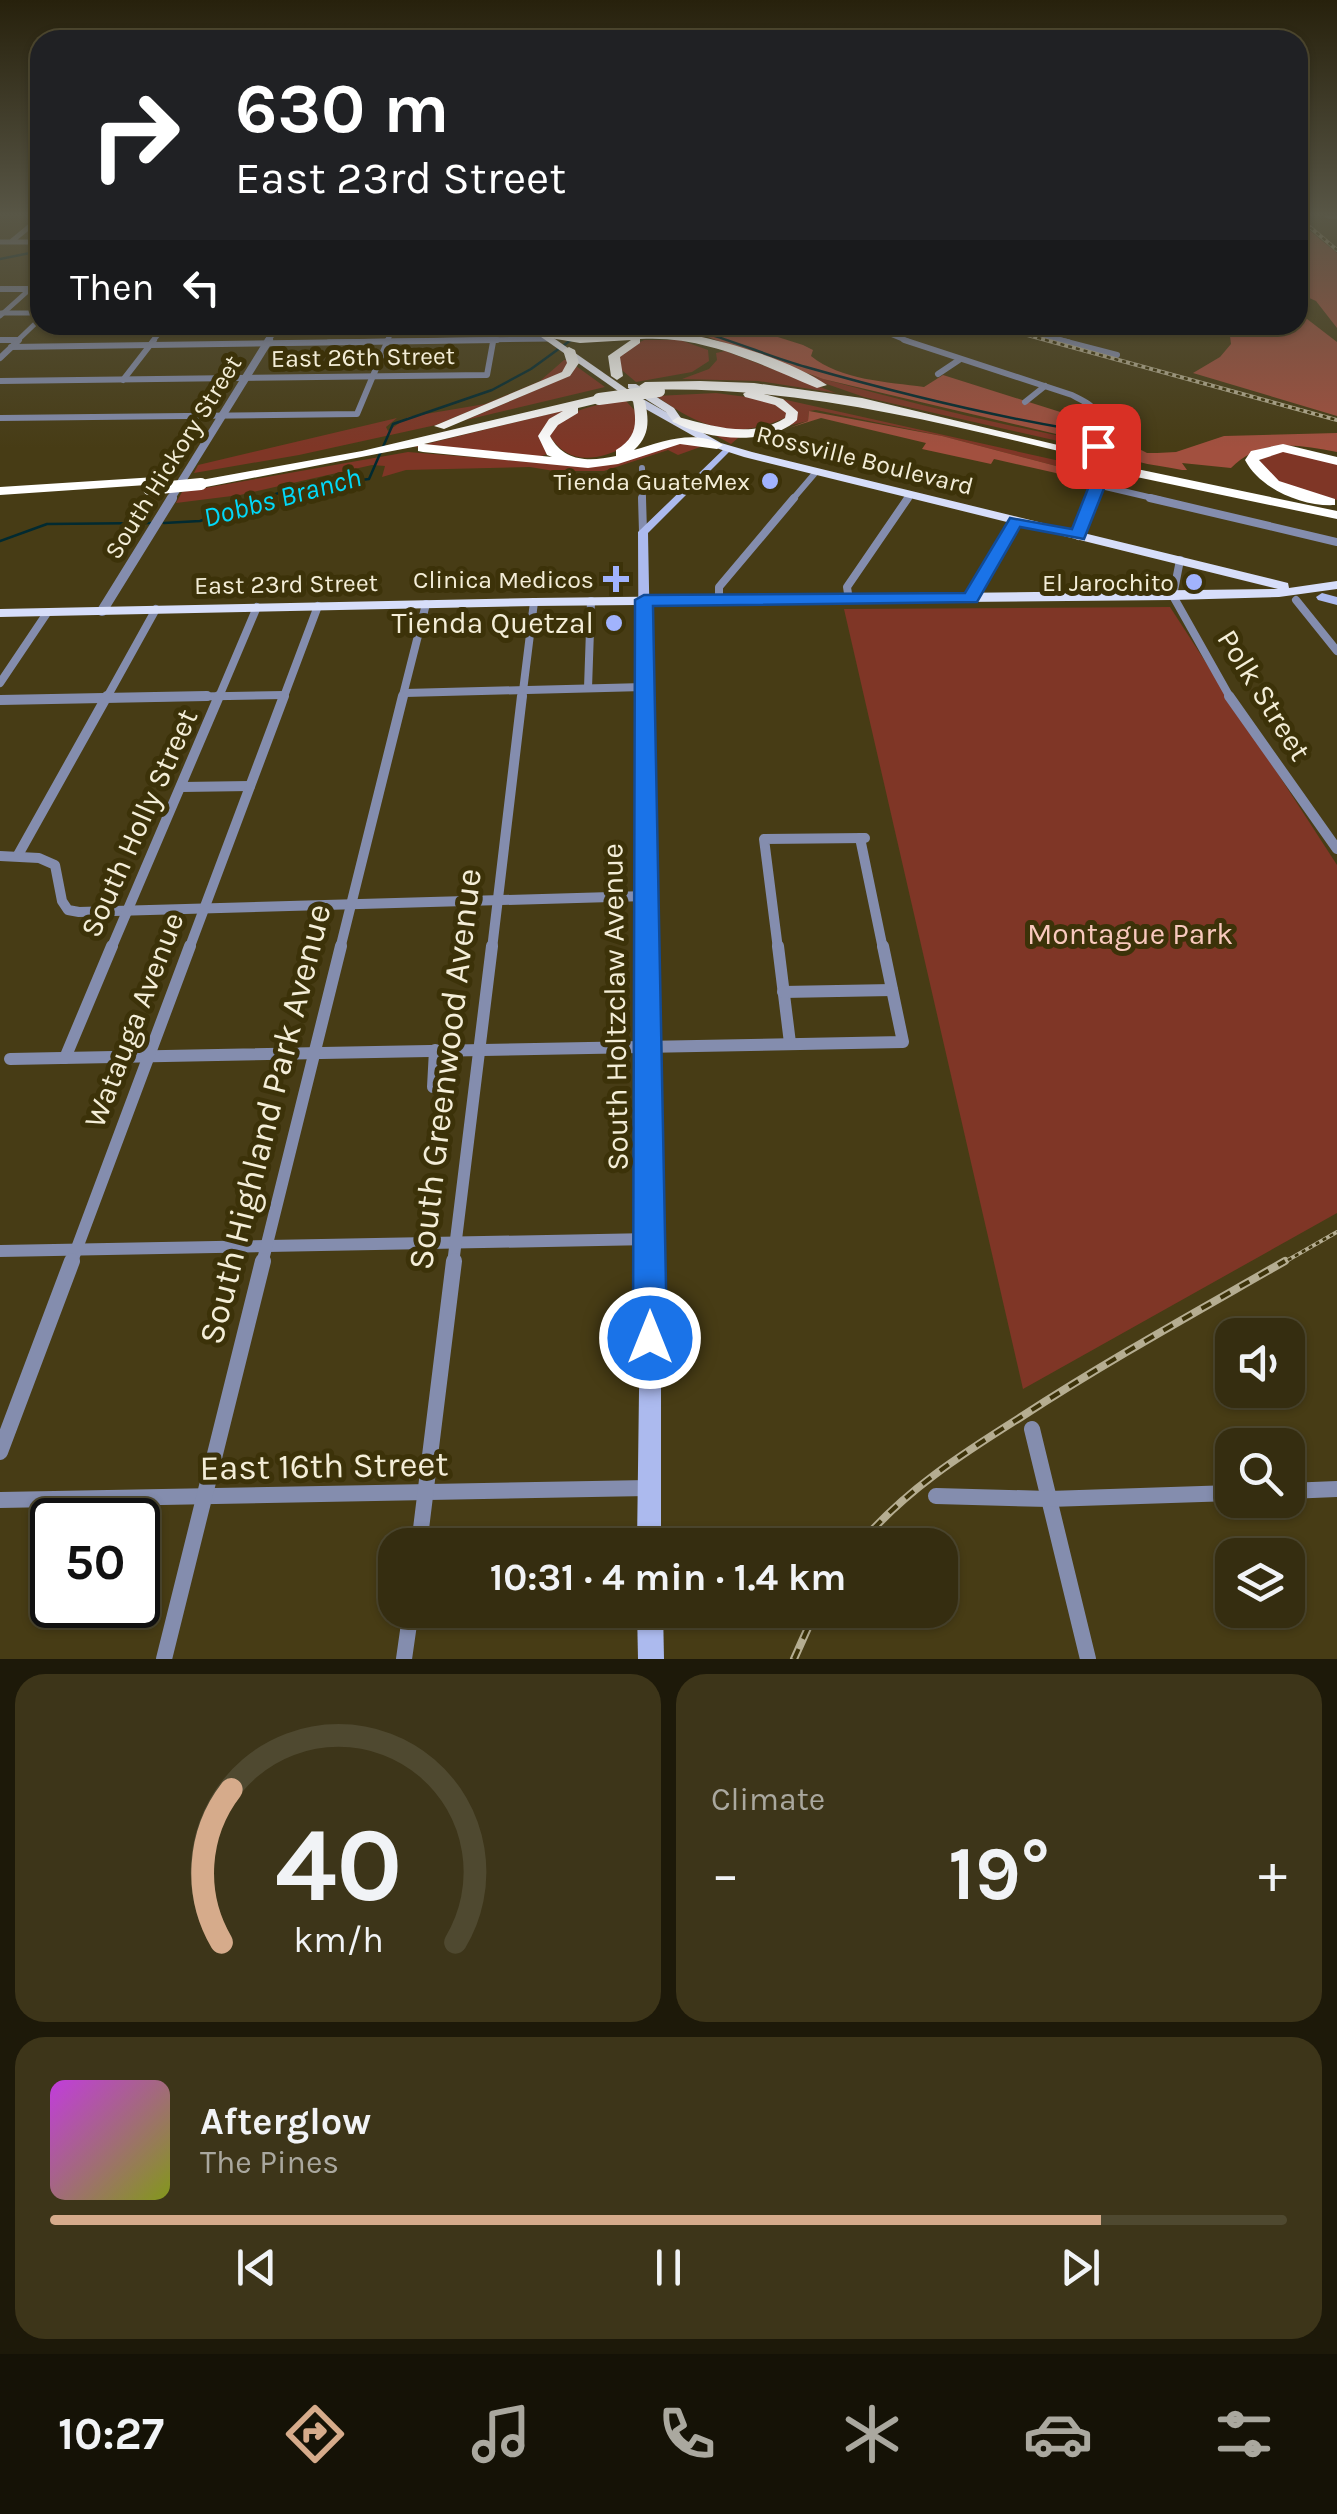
<!DOCTYPE html>
<html lang="en">
<head>
<meta charset="utf-8">
<style>
	:root { --surface:#352d10; --page:#3d3519; --text:#f1f3f6; --muted:#aaa89f; --line:#4f4930; --accent:#d6ab8b }
	body { margin:0; font-family:Karla,sans-serif; background:var(--page); color:var(--text); height:100vh; display:flex; flex-direction:column; font-size:38px; white-space:nowrap }
	* { box-sizing:border-box; margin:0 }
	p { font-size:32px; color:var(--muted) }
	.icon { flex:none; width:55px; height:55px; fill:none; stroke:currentColor; stroke-width:2; stroke-linecap:round; stroke-linejoin:round }
	.map { position:relative; height:1659px; overflow:hidden }
	.sheet { display:flex; flex-direction:column; gap:15px; padding:15px; background:#1d1909; flex:1 }
	.sheet>* { flex:none }
	.hud { position:absolute; left:30px; top:30px; width:1278px; height:305px; border-radius:30px; box-shadow:0 2px 8px #0004,0 0 0 2px var(--line); background:#202124; color:#fff; overflow:hidden }
	.tools { position:absolute; left:1215px; top:1318px; display:grid; gap:20px }
	.tools a { display:grid; place-items:center; width:90px; height:90px; border-radius:20px; background:var(--surface); box-shadow:0 2px 8px #0004,0 0 0 2px var(--line); font-size:50px }
	.speed { position:absolute; left:30px; top:1498px; display:flex; gap:20px; font-size:50px; font-weight:700; text-align:center }
	.speed>* { display:grid; place-content:center; width:130px; height:130px; border-radius:50%; background:var(--surface); box-shadow:0 2px 8px #0004,0 0 0 2px var(--line); line-height:1 }
	.speed .limit { border:5px solid #111; border-radius:15px; background:#fff; color:#111 }
	.pin { position:absolute; display:grid; place-items:center; width:85px; height:85px; color:#fff; margin:-42px; border-radius:20px; box-shadow:0 5px 15px #0006 }
	.me { position:absolute; width:110px; margin:-55px; rotate:0deg; stroke-linejoin:round; filter:drop-shadow(0 0 8px #0008) }
	.turn { display:flex; align-items:center; gap:35px; height:210px; padding:0 40px; font-size:45px }
	.turn .icon { width:130px; height:130px; stroke-width:2.5 }
	.turn b { display:block; font-size:70px; line-height:85px }
	.then { display:flex; align-items:center; height:95px; padding:0 40px; background:#0003; gap:20px; font-size:38px }
	.big { font-size:75px; font-weight:700; line-height:1.1 }
	.sheet .card { flex:1; display:flex; flex-direction:column; justify-content:center; gap:15px; min-width:0; padding:0 35px; border-radius:30px; background:var(--page) }
	.sheet .dial { align-items:center; gap:0 }
	.dial svg { height:260px; overflow:visible; fill:none; stroke:var(--line); stroke-width:7; stroke-linecap:round; text-anchor:middle }
	.dial text { fill:var(--text); stroke:none }
	.song { display:flex; align-items:center; gap:30px }
	.cover { width:120px; height:120px; border-radius:15px; background:linear-gradient(135deg,hsl(290 70% 55%),hsl(70 70% 35%)) }
	.played { height:10px; border-radius:5px; background:linear-gradient(90deg,var(--accent) 85%,var(--line) 85%) }
	.keys { display:flex; justify-content:space-around; direction:ltr }
	.heat { display:flex; justify-content:space-between; align-items:center; font-size:55px; direction:ltr }
	.sheet .tiles { flex:1; display:grid; gap:15px; grid-template-columns:1fr 1fr }
	.card:last-child { grid-column:span 2 }
	.trip { position:absolute; left:378px; top:1528px; width:580px; height:100px; border-radius:30px; background:var(--surface); box-shadow:0 2px 8px #0004,0 0 0 2px var(--line); font-weight:700; line-height:100px; text-align:center }
	.tab-bar { display:flex; height:160px; justify-content:space-around; align-items:center; background:#151206; color:var(--muted) }
	.tab-bar .icon { width:70px; height:70px }
	.tab-bar .on { color:var(--accent) }
	.tab-bar b { font-size:45px; color:var(--text) }
	.map>svg:first-child { display:block }
	.green { fill:#7f3626 }
	.forest { fill:#a2503f }
	.lines { fill:none; stroke-linecap:round; stroke-linejoin:round }
	.stream { stroke:#012a31; stroke-width:2.5 }
	.minor-far5 { stroke:#848dae; stroke-width:5 }
	.minor-far4 { stroke:#848dae; stroke-width:6 }
	.minor-far3 { stroke:#848dae; stroke-width:8 }
	.minor-far2 { stroke:#848dae; stroke-width:10 }
	.minor-far1 { stroke:#848dae; stroke-width:12 }
	.minor { stroke:#848dae; stroke-width:16 }
	.tertiary-far2 { stroke:#848dae; stroke-width:6 }
	.tertiary-far1 { stroke:#848dae; stroke-width:8 }
	.tertiary { stroke:#848dae; stroke-width:10 }
	.secondary { fill:#acbaee; fill-rule:evenodd }
	.primary { fill:#d7defa; fill-rule:evenodd }
	.trunk { fill:#ebeefc; fill-rule:evenodd }
	.motorway { fill:#fff; fill-rule:evenodd }
	.rail-far1-casing { stroke:#b5ad91; stroke-width:4 }
	.rail-casing { stroke:#b5ad91; stroke-width:8 }
	.rail-far1 { stroke:#3c3209; stroke-width:2.5; stroke-dasharray:4; stroke-linecap:butt }
	.rail { stroke:#3c3209; stroke-width:4; stroke-dasharray:11; stroke-linecap:butt }
	.motorway-bridge { stroke:#fff; stroke-width:12 }
	.route { fill:#1a73e8; stroke:#114b97; stroke-width:2.5 }
	.poi-dot { fill:#a1b3fd; stroke:#3c3209; stroke-width:4 }
	.labels { text-anchor:middle; dominant-baseline:central; stroke-width:10; stroke-linejoin:round; paint-order:stroke }
	.far-street-label { font-size:25px; fill:#f4eed8; stroke:#3c3209 }
	.far-poi-label { font-size:25px; fill:#f4eed8; stroke:#3c3209; text-anchor:end }
	.far-water-label { font-size:28px; font-style:italic; fill:#02d9f9; stroke:#3c3209 }
	.poi-label { font-size:30px; fill:#f4eed8; stroke:#3c3209; text-anchor:end }
	.street-label { font-size:30px; fill:#f4eed8; stroke:#3c3209 }
	.park-label { font-size:30px; fill:#f9c9be; stroke:#3c3209 }
	.near-street-label { font-size:35px; fill:#f4eed8; stroke:#3c3209 }
</style>
</head>
<body>
<div class="map">
<svg width="1337" height="1659" viewBox="0 0 1337 1659">
	<rect width="100%" height="100%" fill="#473c15"/>
	<!-- green -->
	<g class="green">
		<path d="M658,329C718,334 769,365 827,380C914,404 1002,425 1090,442L1089,448L864,397L686,335L594,340Z"/>
		<polygon points="644,340 680,340 708,350 709,361 692,372 636,382 617,366 618,354"/>
		<polygon points="725,351 836,393 758,381 682,379 709,369 717,360 716,353"/>
		<polygon points="564,360 570,360 568,370 436,425 299,455 194,473 198,465 397,418 386,427 388,431 408,417 485,404 540,381"/>
		<polygon points="576,366 605,387 466,420 571,375"/>
		<path d="M716,393L769,400L787,413V417C734,441 702,428 656,396Z"/>
		<polygon points="773,397 1087,467 1087,474 942,436 816,410 809,411 808,421 738,438 731,444 702,428 757,433 796,415"/>
		<path d="M625,400L640,416L628,446C596,461 569,466 549,435C562,409 600,404 625,400Z"/>
		<polygon points="570,409 547,425 550,453 539,457 414,447"/>
		<polygon points="677,443 703,446 678,455 668,450 604,471 554,471 530,467 406,470 382,477 385,466 372,465 240,495 176,503 182,492 408,452 591,467"/>
		<polygon points="1281,451 1337,464 1337,500 1278,482 1259,464 1261,458"/>
		<polygon points="1170,607 1337,865 1337,1213 1023,1389 844,609"/>
	</g>
	<!-- forest -->
	<g class="forest">
		<polygon points="1298,221 1337,253 1337,328 1316,301 1298,293"/>
		<polygon points="1298,312 1337,342 1337,416 1193,373 1220,357 1231,344 1230,336 1217,325 1298,325"/>
		<path d="M608,325H740L803,345L813,350L811,356C840,380 888,382 924,387L943,375L1092,422L1090,442L823,379L705,336L658,329L584,341L575,333Z"/>
		<polygon points="809,411 942,436 1087,474 1087,480 994,459 991,464 922,449 926,443 821,418 789,428 808,421"/>
		<path d="M1115,428L1141,436L1139,439L1112,435L1147,453H1157L1176,452L1224,436L1337,433V452C1297,445 1262,437 1231,468L1182,463L1187,470H1182C1156,464 1110,464 1104,434Z"/>
	</g>
	<g class="lines">
		<!-- stream -->
		<g class="stream">
			<polyline points="0,259 40,251"/>
			<path d="M666,325C715,331 759,354 806,367C908,396 1010,421 1115,436"/>
			<polyline points="583,334 632,325"/>
			<polyline points="164,523 200,521 287,490 369,479 393,424 492,390 531,369 571,340"/>
			<polyline points="0,541 47,524 151,523"/>
		</g>
		<!-- minor-far5 -->
		<g class="minor-far5">
			<polyline points="1328,216 1337,216"/>
			<polyline points="12,241 40,218"/>
			<polyline points="0,242 40,242"/>
			<polyline points="1,313 40,313"/>
			<polyline points="0,316 30,289"/>
			<polyline points="868,325 910,342"/>
			<polyline points="1003,325 1069,342"/>
			<polyline points="0,340 18,340"/>
			<polyline points="16,342 40,319"/>
			<polyline points="152,342 166,325"/>
			<polyline points="328,342 552,339"/>
			<polyline points="387,342 394,325"/>
		</g>
		<!-- minor-far4 -->
		<g class="minor-far4">
			<polyline points="0,340 18,340"/>
			<path d="M904,340L1072,395C1081,400 1095,405 1098,416C1103,433 1097,484 1091,500"/>
			<polyline points="1059,340 1117,355"/>
			<polyline points="11,347 497,340"/>
			<polyline points="0,358 19,340"/>
			<polyline points="938,374 959,360"/>
			<polyline points="123,380 154,340"/>
			<polyline points="0,381 487,375 493,342"/>
			<polyline points="1025,402 1045,386"/>
			<polyline points="0,418 357,414 388,340"/>
			<polyline points="642,468 643,500"/>
			<polyline points="1097,485 1161,500"/>
			<polyline points="792,500 816,472"/>
			<polyline points="906,500 910,495"/>
		</g>
		<!-- minor-far3 -->
		<g class="minor-far3">
			<polyline points="642,498 643,532"/>
			<polyline points="1150,498 1337,542"/>
			<polyline points="1078,536 1092,498"/>
			<polyline points="1180,560 1173,596 1231,699"/>
			<polyline points="971,598 1016,521"/>
			<polyline points="719,600 719,587 794,498"/>
			<polyline points="849,600 847,587 908,498"/>
			<polyline points="1296,600 1337,651"/>
			<polyline points="0,683 47,613"/>
			<polyline points="588,688 591,601"/>
			<polyline points="405,693 644,687"/>
			<polyline points="65,699 284,695"/>
			<polyline points="106,699 156,609"/>
			<polyline points="218,699 257,607"/>
			<polyline points="283,699 318,606"/>
			<polyline points="402,699 426,604"/>
			<polyline points="522,699 534,602"/>
		</g>
		<!-- minor-far2 -->
		<g class="minor-far2">
			<polyline points="1229,696 1337,849"/>
			<polyline points="0,700 207,696"/>
			<polyline points="182,787 250,786"/>
			<polyline points="860,838 883,949"/>
			<polyline points="18,855 107,696"/>
			<polyline points="0,856 39,858 55,865 62,901 68,910 79,912 646,896"/>
			<polyline points="111,949 219,696"/>
			<polyline points="189,949 284,696"/>
			<polyline points="340,949 403,696"/>
			<polyline points="492,949 522,696"/>
			<polyline points="778,949 764,839 865,838"/>
		</g>
		<!-- minor-far1 -->
		<g class="minor-far1">
			<polyline points="778,946 790,1043"/>
			<polyline points="783,992 892,990"/>
			<polyline points="65,1058 112,946"/>
			<polyline points="10,1059 903,1042 883,946"/>
			<polyline points="433,1087 435,1050"/>
			<polyline points="0,1251 651,1239"/>
			<polyline points="71,1264 190,946"/>
			<polyline points="262,1264 341,946"/>
			<polyline points="453,1264 492,946"/>
		</g>
		<!-- minor -->
		<g class="minor">
			<polyline points="1032,1429 1088,1659"/>
			<polyline points="0,1452 72,1261"/>
			<polyline points="1288,1491 1337,1489"/>
			<polyline points="936,1496 1049,1499 1232,1493"/>
			<polyline points="0,1500 648,1488"/>
			<polyline points="419,1545 454,1261"/>
			<polyline points="164,1659 263,1261"/>
			<polyline points="404,1659 411,1610"/>
		</g>
		<!-- tertiary-far2 -->
		<g class="tertiary-far2">
			<polyline points="0,289 40,289"/>
			<polyline points="267,342 278,325"/>
		</g>
		<!-- tertiary-far1 -->
		<polyline class="tertiary-far1" points="170,500 269,340"/>
		<!-- tertiary -->
		<polyline class="tertiary" points="102,611 172,498"/>
		<!-- secondary -->
		<g class="secondary">
			<polygon points="727,446 732,449 648,533 661,1239 661,1545 637,1545 641,1239 638,532"/>
			<polygon points="1322,593 1337,597 1337,605 1318,600 1316,597"/>
			<polygon points="637,1610 663,1610 664,1659 638,1659"/>
		</g>
		<!-- primary -->
		<polygon class="primary" points="635,399 643,399 721,443 752,452 1288,583 1289,588 1337,581 1337,589 1279,597 1173,600 534,606 0,617 0,609 534,598 1278,589 744,457 713,447 635,403"/>
		<!-- trunk -->
		<g class="trunk">
			<polygon points="524,325 535,325 644,401 635,403"/>
			<polygon points="628,384 636,384 674,408 683,421 682,423 674,423 666,412 628,388"/>
		</g>
		<!-- motorway -->
		<g class="motorway">
			<path d="M542,331C582,338 618,332 658,332C702,331 792,360 827,385L817,388C759,364 705,335 640,339V343L620,357L623,376L617,380L611,376L608,356L631,340L580,343L538,336L537,334Z"/>
			<polygon points="569,347 575,350 579,363 570,376 444,429 434,426 562,372 567,363 563,350"/>
			<path d="M700,381L754,383L862,398L1083,451L1076,455C933,421 793,385 645,390L639,386L645,382Z"/>
			<path d="M749,390L783,399L798,412L797,420C767,447 705,440 672,421L678,417C713,426 752,439 785,418L786,413L775,405L745,397L743,394Z"/>
			<path d="M599,395L603,396V402L578,408V413L558,425L550,436C564,462 589,462 616,456V450C637,437 637,424 633,401L639,397L645,401C649,421 650,435 634,450C663,441 695,429 723,445L717,449L680,444L618,464L588,468L423,452L418,451V446L201,488L194,484L201,480L362,451ZM563,411L549,419L538,436L547,455L552,457L424,444Z"/>
			<path d="M1283,444L1337,457V465L1283,452L1259,460L1279,481L1335,499V505C1303,507 1260,489 1245,460L1251,451Z"/>
			<polygon points="1113,464 1337,511 1337,519 1108,471 1108,465"/>
			<polygon points="156,477 161,478 161,484 0,495 0,487"/>
		</g>
		<!-- rail-far1 casing -->
		<g class="rail-far1-casing">
			<g id="rail-far1">
				<polyline points="1298,217 1337,250"/>
				<polyline points="991,325 1337,420"/>
				<polyline points="1281,1264 1337,1232"/>
			</g>
		</g>
		<!-- rail casing -->
		<g class="rail-casing">
			<g id="rail">
				<path d="M859,1545C904,1491 962,1454 1021,1417C1107,1361 1196,1312 1285,1261"/>
				<polyline points="794,1659 816,1610"/>
			</g>
		</g>
		<!-- rail-far1 -->
		<use href="#rail-far1" class="rail-far1"/>
		<!-- rail -->
		<use href="#rail" class="rail"/>
		<!-- motorway-bridge -->
		<g class="motorway-bridge">
			<polyline points="599,399 659,391"/>
			<polyline points="1076,451 1115,460"/>
			<polyline points="149,489 201,484"/>
		</g>
	</g>
	<!-- sky -->
	<linearGradient id="sky" x2="0" y2="1"><stop stop-color="#27210c"/><stop offset="0.48" stop-color="#585646"/><stop offset="1" stop-color="#585646" stop-opacity="0"/></linearGradient>
	<rect width="1337" height="448" fill="url(#sky)"/>
	<!-- route -->
	<polygon class="route" points="1098,441 1105,446 1105,486 1084,539 1020,527 977,602 653,606 667,1338 662,1350 650,1355 638,1350 633,1338 635,600 644,595 965,593 1010,518 1072,529 1089,486 1090,446"/>
	<!-- markers -->
	<g class="poi-dot">
		<circle cx="770" cy="481" r="10"/>
		<path d="M611 564h10v10h10v10h-10v10h-10v-10h-10v-10h10z"/>
		<circle cx="1194" cy="582" r="10"/>
		<circle cx="614" cy="623" r="10"/>
	</g>
	<g class="labels">
		<!-- far-street labels -->
		<g class="far-street-label">
			<text transform="translate(363 357) rotate(-1)">East 26th Street</text>
			<text transform="translate(173 457) rotate(-58)">South Hickory Street</text>
			<text transform="translate(865 460) rotate(14)">Rossville Boulevard</text>
			<text transform="translate(286 584) rotate(-1)">East 23rd Street</text>
		</g>
		<!-- far-poi labels -->
		<g class="far-poi-label">
			<text x="750" y="481">Tienda GuateMex</text>
			<text x="594" y="579">Clinica Medicos</text>
			<text x="1174" y="582">El Jarochito</text>
		</g>
		<!-- far-water labels -->
		<g class="far-water-label">
			<text transform="translate(282 497) rotate(-15)">Dobbs Branch</text>
		</g>
		<!-- poi labels -->
		<g class="poi-label">
			<text x="594" y="623">Tienda Quetzal</text>
		</g>
		<!-- street labels -->
		<g class="street-label">
			<text transform="translate(1264 695) rotate(58)">Polk Street</text>
			<text transform="translate(139 823) rotate(-66)">South Holly Street</text>
			<text transform="translate(615 1007) rotate(-91)">South Holtzclaw Avenue</text>
			<text transform="translate(134 1020) rotate(-69)">Watauga Avenue</text>
		</g>
		<!-- park labels -->
		<g class="park-label">
			<text x="1130" y="934">Montague Park</text>
		</g>
		<!-- near-street labels -->
		<g class="near-street-label">
			<text transform="translate(445 1069) rotate(-83)">South Greenwood Avenue</text>
			<text transform="translate(265 1124) rotate(-76)">South Highland Park Avenue</text>
			<text transform="translate(324 1466) rotate(-1)">East 16th Street</text>
		</g>
	</g>
</svg>
<div class="tools">
<a><svg class="icon" aria-label="sound" viewBox="0 0 24 24"><path d="M4 9h4l5-4v14l-5-4H4zM17 9q2 3 0 6"/></svg></a>
<a><svg class="icon" aria-label="search" viewBox="0 0 24 24"><circle cx="10" cy="10" r="6"/><path d="M15 15l6 6"/></svg></a>
<a><svg class="icon" aria-label="layers" viewBox="0 0 24 24"><path d="M12 4l9 5-9 5-9-5zM3 14l9 5 9-5"/></svg></a>
</div>
<div class="speed"><div class="limit">50</div></div>
<div class="pin" style="left:1098px;top:446px;background:#d93025"><svg class="icon" aria-label="arrive" viewBox="0 0 24 24"><path d="M6 21V4h12l-3 4 3 4H6"/></svg></div>
<svg class="me" style="left:650px;top:1338px" viewBox="-20 -20 40 40"><circle r="17" fill="#1a73e8" stroke="#fff" stroke-width="3"/><path d="M0-11L8 9 0 5-8 9z" fill="#fff"/></svg>
<div class="trip">10:31 · 4 min · 1.4 km</div>
<div class="hud">
<div class="turn"><svg class="icon" aria-label="right" viewBox="0 0 24 24"><path d="M7 20v-9h11M14 6l5 5-5 5"/></svg><div><b>630 m</b>East 23rd Street</div></div>
<div class="then">Then<svg class="icon" aria-label="left" viewBox="0 0 24 24"><path d="M17 20v-9H6M10 6l-5 5 5 5"/></svg></div>
</div>
</div>
<section class="sheet">
<div class="tiles">
<div class="card dial"><svg viewBox="0 0 100 80">
<path d="M14 69A42 42 0 1 1 86 69"/>
<path d="M14 69A42 42 0 0 1 17 22" stroke="#d6ab8b"/>
<text x="50" y="56" font-size="32" font-weight="700">40</text>
<text x="50" y="72" font-size="11">km/h</text>
</svg></div>
<div class="card"><p>Climate</p>
<div class="heat"><a>−</a><b class="big">19°</b><a>+</a></div>
</div>
<div class="card">
<div class="song"><i class="cover"></i><div><b>Afterglow</b><p>The Pines</p></div></div>
<div class="played"></div>
<div class="keys"><svg class="icon" aria-label="previous" viewBox="0 0 24 24"><path d="M18 5L8 12l10 7zM5 5v14"/></svg><svg class="icon" aria-label="pause" viewBox="0 0 24 24"><path d="M8 5v14M16 5v14"/></svg><svg class="icon" aria-label="next" viewBox="0 0 24 24"><path d="M6 5l10 7-10 7zM19 5v14"/></svg></div>
</div>
</div>
</section>
<nav class="tab-bar">
<b>10:27</b>
<svg class="icon on" aria-label="directions" viewBox="0 0 24 24"><path d="M12 3l9 9-9 9-9-9zM9 14v-3h6M13 9l2 2-2 2"/></svg>
<svg class="icon" aria-label="music" viewBox="0 0 24 24"><path d="M9 18V5l10-2v13"/><circle cx="6" cy="18" r="3"/><circle cx="16" cy="16" r="3"/></svg>
<svg class="icon" aria-label="phone" viewBox="0 0 24 24"><path d="M5 4h4l2 5-3 2q2 4 5 5l2-3 5 2v4C11 20 4 13 5 4z"/></svg>
<svg class="icon" aria-label="climate" viewBox="0 0 24 24"><path d="M12 3v18M4 7l16 10M4 17L20 7"/></svg>
<svg class="icon" aria-label="car" viewBox="0 0 24 24"><path d="M5 17H2v-5l4-1 3-4h7l3 4 3 1v5h-3M9 17h6M6 11h13"/><circle cx="7" cy="17" r="2"/><circle cx="17" cy="17" r="2"/></svg>
<svg class="icon" aria-label="filters" viewBox="0 0 24 24"><path d="M4 7h16M4 17h16"/><circle cx="9" cy="7" r="2"/><circle cx="15" cy="17" r="2"/></svg>
</nav>
</body>
</html>
